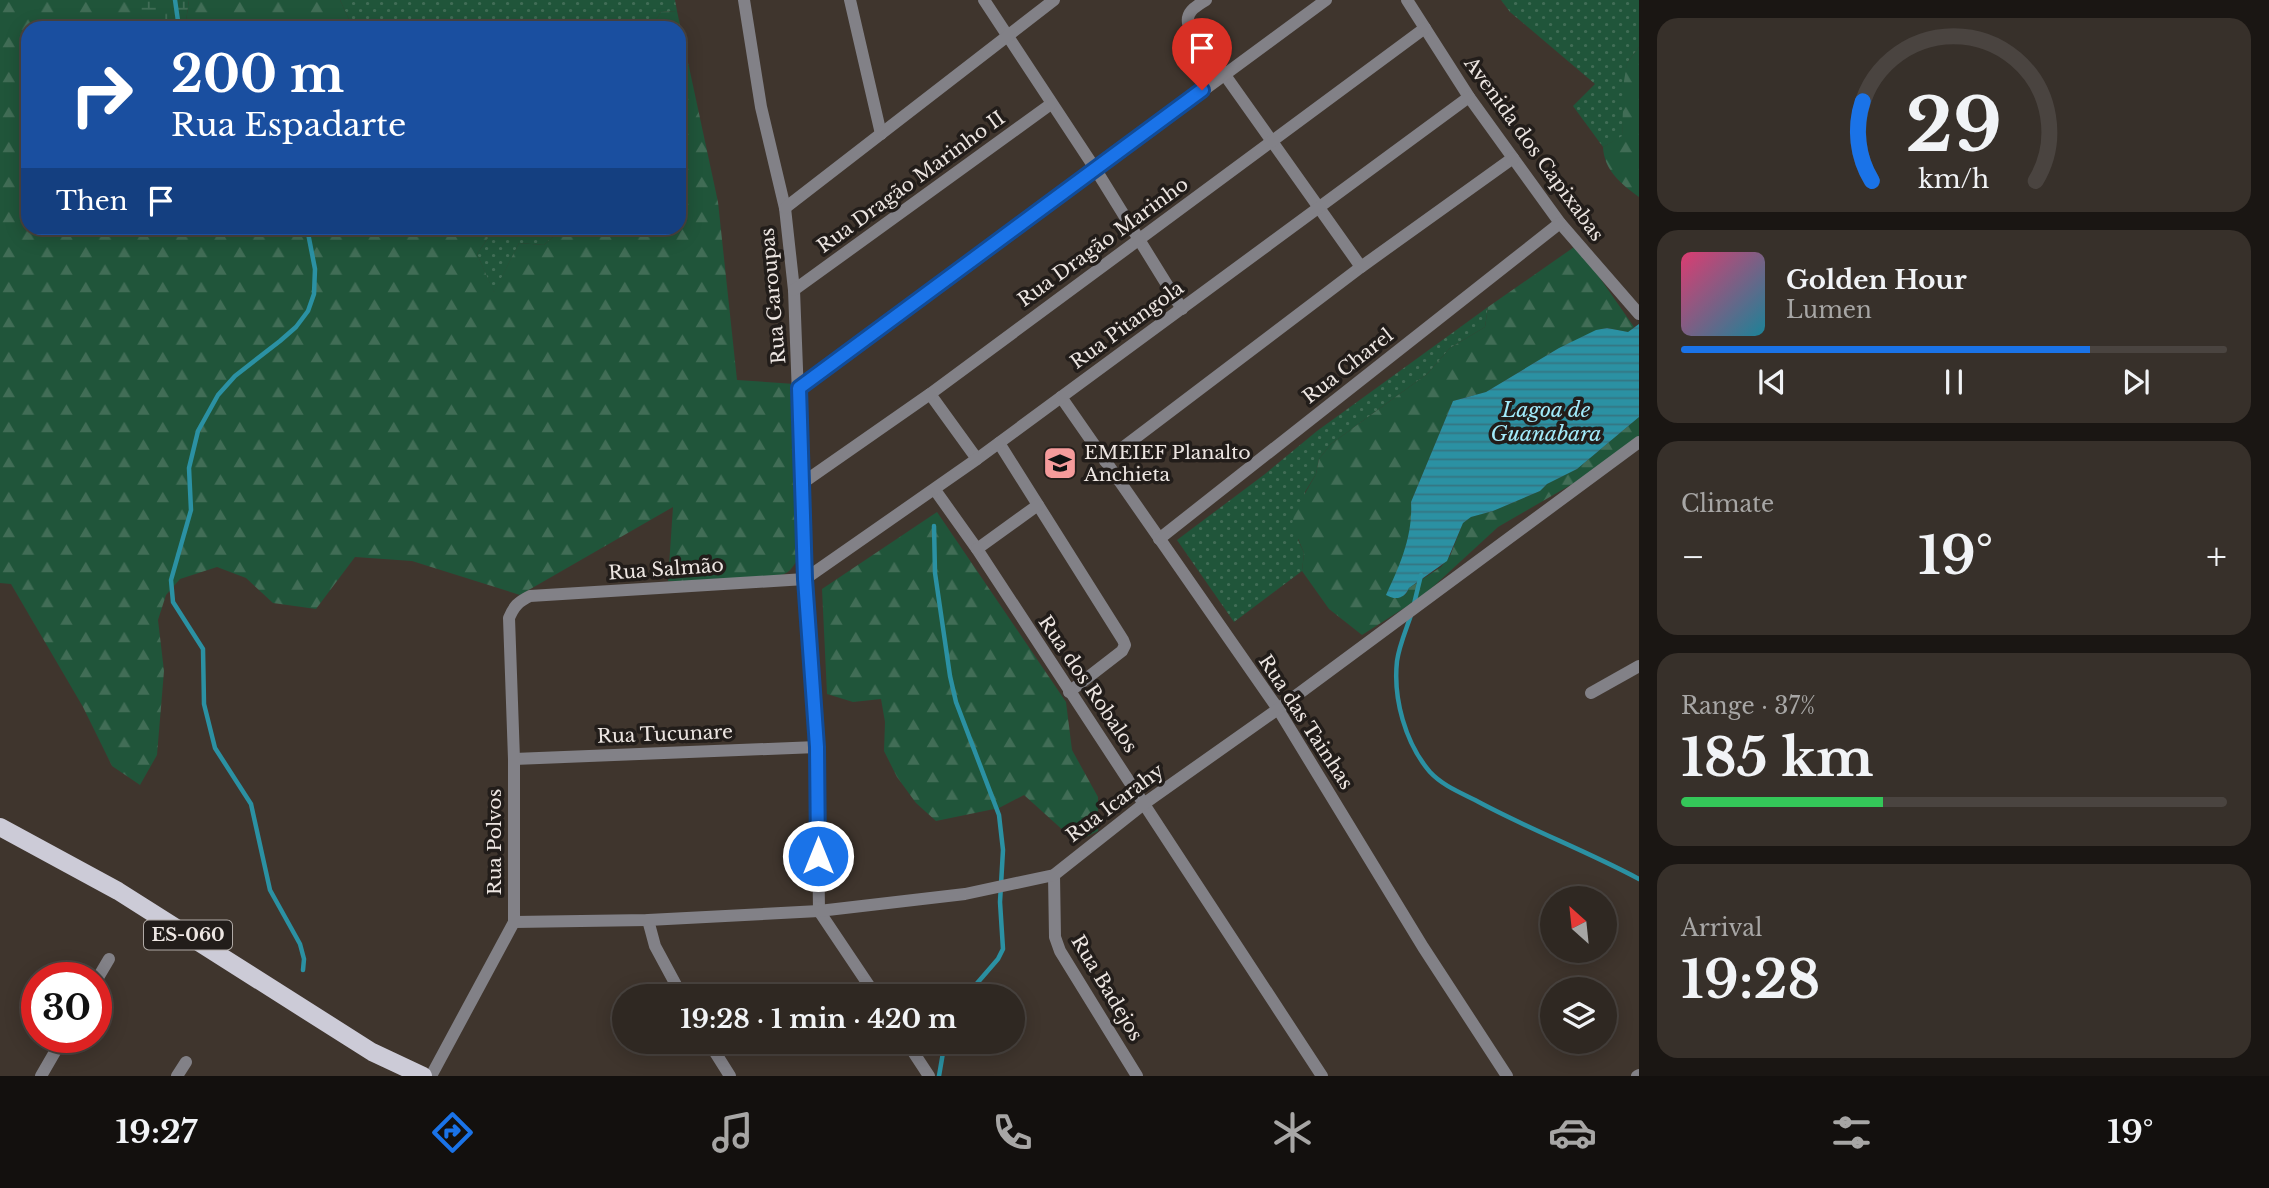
<!DOCTYPE html>
<html lang="en">
<head>
<meta charset="utf-8">
<style>
	:root { --surface:#2f2822; --page:#37302a; --text:#f1f3f6; --muted:#a7a6a5; --line:#4a4440; --accent:#1a73e8 }
	body { margin:0; font-family:"Libre Baskerville",serif; background:var(--page); color:var(--text); height:100vh; display:flex; flex-direction:column; font-size:26px; white-space:nowrap }
	* { box-sizing:border-box; margin:0 }
	p { font-size:23px; color:var(--muted) }
	.icon { flex:none; width:38px; height:38px; fill:none; stroke:currentColor; stroke-width:2; stroke-linecap:round; stroke-linejoin:round }
	.map { position:relative; flex:1; overflow:hidden }
	.drawer { display:flex; flex-direction:column; gap:18px; padding:18px; background:#1a1613; width:630px }
	.drawer>* { flex:none }
	.top-card { position:absolute; left:21px; top:21px; width:665px; height:214px; border-radius:21px; box-shadow:0 4px 18px #0003,0 0 0 2px var(--line); background:#1a4fa0; color:#fff; overflow:hidden }
	.needle { width:46px; rotate:333deg }
	.buttons { position:absolute; left:1540px; top:886px; display:grid; gap:14px }
	.buttons a { display:grid; place-items:center; width:77px; height:77px; border-radius:50%; background:var(--surface); box-shadow:0 4px 18px #0003,0 0 0 2px var(--line); font-size:35px }
	.speed { position:absolute; left:21px; top:962px; display:flex; gap:14px; font-size:35px; font-weight:700; text-align:center }
	.speed>* { display:grid; place-content:center; width:91px; height:91px; border-radius:50%; background:var(--surface); box-shadow:0 4px 18px #0003,0 0 0 2px var(--line); line-height:1 }
	.speed .limit { border:10px solid #d22; background:#fff; color:#111 }
	.pin { position:absolute; display:grid; place-items:center; width:60px; height:60px; color:#fff; margin:-72px -30px; border-radius:50% 50% 50% 0; rotate:-45deg; box-shadow:0 0 7px #0007 }
	.pin .icon { rotate:45deg }
	.me { position:absolute; width:77px; margin:-38px; rotate:0deg; stroke-linejoin:round; filter:drop-shadow(0 0 5px #0008) }
	.turn { display:flex; align-items:center; gap:24px; height:147px; padding:0 35px; font-size:32px }
	.turn .icon { width:91px; height:91px; stroke-width:2.5 }
	.turn b { display:block; font-size:49px; line-height:60px }
	.then { display:flex; align-items:center; height:66px; padding:0 35px; background:#0003; gap:14px; font-size:26px }
	.big { font-size:52px; font-weight:800; line-height:1.1 }
	.drawer .tile { flex:1; display:flex; flex-direction:column; justify-content:center; gap:10px; min-width:0; padding:0 24px; border-radius:21px; background:var(--page) }
	.drawer .dial { align-items:center; gap:0 }
	.dial svg { height:182px; overflow:visible; fill:none; stroke:var(--line); stroke-width:7; stroke-linecap:round; text-anchor:middle }
	.dial text { fill:var(--text); stroke:none }
	.song { display:flex; align-items:center; gap:21px }
	.cover { width:84px; height:84px; border-radius:10px; background:linear-gradient(135deg,hsl(340 70% 55%),hsl(190 70% 35%)) }
	.played { height:7px; border-radius:4px; background:linear-gradient(90deg,var(--accent) 75%,var(--line) 75%) }
	.keys { display:flex; justify-content:space-around; direction:ltr }
	.heat { display:flex; justify-content:space-between; align-items:center; font-size:38px; direction:ltr }
	.charge { height:10px; border-radius:5px; background:linear-gradient(90deg,#34c759 37%,var(--line) 0) }
	.trip { position:absolute; left:612px; top:984px; width:413px; height:70px; border-radius:35px; background:var(--surface); box-shadow:0 4px 18px #0003,0 0 0 2px var(--line); font-weight:800; line-height:70px; text-align:center }
	.menu { display:flex; height:112px; justify-content:space-around; align-items:center; background:#13100e; color:var(--muted) }
	.menu .icon { width:49px; height:49px }
	.menu .selected { color:var(--accent) }
	.menu b { font-size:32px; color:var(--text) }
	main { display:flex; flex:1; min-height:0 }
	.map>svg:first-child { display:block }
	.grass { fill:url(#grass-dots) }
	.forest { fill:url(#forest-firs) }
	.wetland { fill:url(#wetland-marsh) }
	.water { fill:url(#water-rules) }
	.lines { fill:none; stroke-linecap:round; stroke-linejoin:round }
	.stream { stroke:#2b91a3; stroke-width:4.5 }
	.street { stroke:#828187; stroke-width:12 }
	.primary { stroke:#cccbd7; stroke-width:18 }
	.route-casing { stroke:#114b97; stroke-width:18 }
	.route { stroke:#1a73e8; stroke-width:12 }
	.labels { text-anchor:middle; dominant-baseline:central; stroke-width:7; stroke-linejoin:round; paint-order:stroke }
	.shield { fill:#221d1a; stroke:#b0aaa6; stroke-width:2 }
	.shield-label { font-size:18px; font-weight:bold; fill:#ede6e2 }
	.street-label { font-size:19px; fill:#ede6e2; stroke:#221d1a }
	.poi-label { font-size:19px; fill:#ede6e2; stroke:#221d1a; text-anchor:start }
	.water-label { font-size:21px; font-style:italic; fill:#a2eafa; stroke:#221d1a }
</style>
</head>
<body>
<main>
<div class="map">
<svg width="1639" height="1076" viewBox="0 0 1639 1076">
	<defs>
		<pattern id="grass-dots" width="8" height="8" patternUnits="userSpaceOnUse" patternTransform="scale(1.75)"><rect width="8" height="8" fill="#20553a"/><path d="M2 2h.1M6 6h.1" fill="none" stroke="#416d56" stroke-width="1.8" stroke-linecap="round"/></pattern>
		<pattern id="forest-firs" width="22" height="20" patternUnits="userSpaceOnUse" patternTransform="scale(1.75)"><rect width="22" height="20" fill="#20553a"/><path d="M5 1l3.5 6h-7zM16 11l3.5 6h-7z" fill="#416d56"/></pattern>
		<pattern id="wetland-marsh" width="20" height="14" patternUnits="userSpaceOnUse" patternTransform="scale(1.75)"><rect width="20" height="14" fill="#20553a"/><path d="M1 5h8M5 5V1M11 12h8M15 12V8" fill="none" stroke="#416d56"/></pattern>
		<pattern id="water-rules" width="6" height="5" patternUnits="userSpaceOnUse" patternTransform="scale(1.75)"><rect width="6" height="5" fill="#2b91a3"/><path d="M0 2.5h6" fill="none" stroke="#357682"/></pattern>
	</defs>
	<rect width="100%" height="100%" fill="#3f352d"/>
	<!-- grass -->
	<g class="grass">
		<polygon points="340,0 675,0 677,11 661,12 651,28 353,28"/>
		<polygon points="1501,0 1639,0 1639,47 1627,63 1622,137 1603,147 1573,106 1595,84 1510,12"/>
		<polygon points="481,228 563,228 544,245 519,243 494,293 477,254 488,238"/>
		<polygon points="1488,307 1485,327 1450,348 1427,374 1331,444 1319,459 1316,474 1305,492 1298,540 1304,553 1302,571 1234,622 1177,540 1265,474 1317,431"/>
	</g>
	<!-- forest -->
	<g class="forest">
		<path d="M0,0H132V5L151,28H28V228H481L488,238L477,254L494,292L519,243L544,245L563,228H679V28H651L661,12L677,11L718,202L737,380L795,384L799,557C796,561 793,568 789,571C773,585 692,581 668,581L673,507L520,595L412,561L355,557L316,609L273,603L246,578L217,567L180,579L166,595L158,620L164,671L157,755L140,785L112,766L83,707L11,584L0,583Z"/>
		<polygon points="189,0 340,0 353,28 185,28"/>
		<path d="M1639,47V197C1621,184 1604,170 1603,147L1622,136L1624,81L1627,63Z"/>
		<polygon points="1577,245 1634,327 1628,332 1607,328 1559,348 1486,392 1453,401 1411,502 1412,521 1403,558 1387,595 1399,598 1406,594 1409,588 1441,567 1450,556 1463,523 1471,517 1493,511 1540,491 1547,484 1577,469 1639,417 1639,436 1574,483 1498,527 1423,596 1362,635 1329,609 1302,571 1304,553 1292,524 1295,511 1316,474 1319,459 1331,444 1427,374 1450,348 1485,327 1488,307"/>
		<polygon points="937,512 1066,702 1072,750 1098,797 1098,831 1076,842 1024,795 999,808 936,821 916,803 897,777 884,751 885,722 881,699 853,702 827,694 822,589"/>
	</g>
	<!-- wetland -->
	<polygon class="wetland" points="132,0 189,0 185,28 151,28 131,5"/>
	<!-- water -->
	<path class="water" d="M1639,324V417L1577,469L1547,484L1540,491L1493,511L1471,517L1463,523L1447,561L1409,588C1405,598 1396,601 1386,595C1400,565 1413,536 1411,502L1453,401L1486,392L1559,348L1596,330L1607,328L1628,332Z"/>
	<g class="lines">
		<!-- stream -->
		<g class="stream">
			<polyline points="175,0 179,28"/>
			<polyline points="934,526 935,573 950,676 956,702 999,815 1003,850 1000,902 1003,949 998,959 966,996"/>
			<polyline points="1414,604 1421,575"/>
			<path d="M1411,615C1406,630 1399,646 1397,661C1393,698 1405,743 1430,772C1442,785 1459,792 1475,800C1528,829 1585,850 1639,879"/>
			<polyline points="303,970 304,959 300,944 270,890 251,804 215,748 204,704 203,649 173,602 171,580 191,510 189,468 198,431 218,395 235,376 280,341 296,327 308,311 314,294 315,269 307,228"/>
			<polyline points="939,1076 945,1041"/>
		</g>
		<!-- street -->
		<g class="street">
			<polyline points="744,0 761,107 785,208 794,290 805,579 817,747 819,911 876,996"/>
			<polyline points="850,0 881,134"/>
			<polyline points="984,0 1096,170 1182,309"/>
			<path d="M1206,0C1197,6 1186,11 1188,23L1361,267"/>
			<polyline points="1407,0 1469,97 1560,223 1639,314"/>
			<polyline points="785,208 1054,0"/>
			<polyline points="794,290 1051,104"/>
			<polyline points="799,388 1326,0"/>
			<polyline points="930,394 977,459"/>
			<polyline points="1061,397 1278,709 1423,947 1507,1076"/>
			<polyline points="999,443 1123,640 1125,645 1122,651 1069,692"/>
			<polyline points="1105,461 1361,267 1513,158"/>
			<polyline points="801,484 930,394 1425,28"/>
			<polyline points="935,490 977,549 1322,1076"/>
			<polyline points="1159,539 1560,223"/>
			<polyline points="977,549 1038,505"/>
			<polyline points="1591,693 1639,666"/>
			<polyline points="514,759 817,747"/>
			<polyline points="1054,875 1055,937 1060,951 1137,1076"/>
			<polyline points="648,920 655,946 682,996"/>
			<polyline points="514,922 648,920 819,911 965,894 1054,875 1145,803 1278,709 1639,442"/>
			<polyline points="96,981 109,959"/>
			<polyline points="708,1041 730,1076"/>
			<polyline points="906,1041 929,1076"/>
			<polyline points="41,1076 63,1038"/>
			<polyline points="177,1076 186,1062"/>
			<path d="M431,1076L514,922V759L509,618C514,606 518,602 530,596L805,579L977,459L1469,97"/>
			<polyline points="1637,1076 1639,1075"/>
		</g>
		<!-- primary -->
		<polyline class="primary" points="0,827 118,891 372,1052 423,1076"/>
	</g>
	<g class="lines">
		<!-- route casing -->
		<g class="route-casing">
			<polyline id="route" points="818,856 817,747 805,579 799,388 1202,90"/>
		</g>
		<!-- route -->
		<use href="#route" class="route"/>
	</g>
	<!-- icons -->
	<defs>
		<g id="school-square" transform="scale(1.75)"><rect x="-9" y="-9" width="18" height="18" rx="4" fill="#f59b9b" stroke="#221d1a"/><path d="M0-5L7-2L0 1L-7-2ZM-4 1L0 2.5L4 1V4Q0 6-4 4Z" fill="#111"/></g>
	</defs>
	<g fill-rule="evenodd">
		<use href="#school-square" x="1060" y="463"/>
	</g>
	<g class="labels">
		<!-- shield labels -->
		<rect class="shield" x="144" y="920.5" width="88" height="29" rx="5"/>
		<g class="shield-label">
			<text x="188" y="935">ES-060</text>
		</g>
		<!-- street labels -->
		<g class="street-label">
			<text transform="translate(1534 149) rotate(54)">Avenida dos Capixabas</text>
			<text transform="translate(911 182) rotate(-36)">Rua Dragão Marinho II</text>
			<text transform="translate(1103 242) rotate(-36)">Rua Dragão Marinho</text>
			<text transform="translate(773 296) rotate(-95)">Rua Garoupas</text>
			<text transform="translate(1127 325) rotate(-36)">Rua Pitangola</text>
			<text transform="translate(1348 366) rotate(-38)">Rua Charel</text>
			<text transform="translate(666 569) rotate(-4)">Rua Salmão</text>
			<text transform="translate(1088 684) rotate(56)">Rua dos Robalos</text>
			<text transform="translate(1306 722) rotate(57)">Rua das Tainhas</text>
			<text transform="translate(665 734) rotate(-2)">Rua Tucunare</text>
			<text transform="translate(1115 803) rotate(-37)">Rua Icarahy</text>
			<text transform="translate(494 842) rotate(-90)">Rua Polvos</text>
			<text transform="translate(1107 988) rotate(59)">Rua Badejos</text>
		</g>
		<!-- poi labels -->
		<g class="poi-label">
			<text x="1084" y="452">EMEIEF Planalto<tspan x="1084" dy="22">Anchieta</tspan></text>
		</g>
		<!-- water labels -->
		<g class="water-label">
			<text x="1546" y="410">Lagoa de<tspan x="1546" dy="24">Guanabara</tspan></text>
		</g>
	</g>
</svg>
<div class="buttons">
<a><svg class="needle" viewBox="-14 -14 28 28"><path d="M0-13l5 13h-10z" fill="#e53935"/><path d="M0 13l5-13h-10z" fill="#a7a6a5"/></svg></a>
<a><svg class="icon" aria-label="layers" viewBox="0 0 24 24"><path d="M12 4l9 5-9 5-9-5zM3 14l9 5 9-5"/></svg></a>
</div>
<div class="speed"><div class="limit">30</div></div>
<div class="pin" style="left:1202px;top:90px;background:#d93025"><svg class="icon" aria-label="arrive" viewBox="0 0 24 24"><path d="M6 21V4h12l-3 4 3 4H6"/></svg></div>
<svg class="me" style="left:818px;top:856px" viewBox="-20 -20 40 40"><circle r="17" fill="#1a73e8" stroke="#fff" stroke-width="3"/><path d="M0-11L8 9 0 5-8 9z" fill="#fff"/></svg>
<div class="trip">19:28 · 1 min · 420 m</div>
<div class="top-card">
<div class="turn"><svg class="icon" aria-label="right" viewBox="0 0 24 24"><path d="M7 20v-9h11M14 6l5 5-5 5"/></svg><div><b>200 m</b>Rua Espadarte</div></div>
<div class="then">Then<svg class="icon" aria-label="arrive" viewBox="0 0 24 24"><path d="M6 21V4h12l-3 4 3 4H6"/></svg></div>
</div>
</div>
<section class="drawer">
<div class="tile dial"><svg viewBox="0 0 100 80">
<path d="M14 69A42 42 0 1 1 86 69"/>
<path d="M14 69A42 42 0 0 1 10 34" stroke="#1a73e8"/>
<text x="50" y="56" font-size="32" font-weight="700">29</text>
<text x="50" y="72" font-size="11">km/h</text>
</svg></div>
<div class="tile">
<div class="song"><i class="cover"></i><div><b>Golden Hour</b><p>Lumen</p></div></div>
<div class="played"></div>
<div class="keys"><svg class="icon" aria-label="previous" viewBox="0 0 24 24"><path d="M18 5L8 12l10 7zM5 5v14"/></svg><svg class="icon" aria-label="pause" viewBox="0 0 24 24"><path d="M8 5v14M16 5v14"/></svg><svg class="icon" aria-label="next" viewBox="0 0 24 24"><path d="M6 5l10 7-10 7zM19 5v14"/></svg></div>
</div>
<div class="tile"><p>Climate</p>
<div class="heat"><a>−</a><b class="big">19°</b><a>+</a></div>
</div>
<div class="tile"><p>Range · 37%</p><b class="big">185 km</b><div class="charge"></div></div>
<div class="tile"><p>Arrival</p><b class="big">19:28</b></div>
</section>
</main>
<nav class="menu">
<b>19:27</b>
<svg class="icon selected" aria-label="directions" viewBox="0 0 24 24"><path d="M12 3l9 9-9 9-9-9zM9 14v-3h6M13 9l2 2-2 2"/></svg>
<svg class="icon" aria-label="music" viewBox="0 0 24 24"><path d="M9 18V5l10-2v13"/><circle cx="6" cy="18" r="3"/><circle cx="16" cy="16" r="3"/></svg>
<svg class="icon" aria-label="phone" viewBox="0 0 24 24"><path d="M5 4h4l2 5-3 2q2 4 5 5l2-3 5 2v4C11 20 4 13 5 4z"/></svg>
<svg class="icon" aria-label="climate" viewBox="0 0 24 24"><path d="M12 3v18M4 7l16 10M4 17L20 7"/></svg>
<svg class="icon" aria-label="car" viewBox="0 0 24 24"><path d="M5 17H2v-5l4-1 3-4h7l3 4 3 1v5h-3M9 17h6M6 11h13"/><circle cx="7" cy="17" r="2"/><circle cx="17" cy="17" r="2"/></svg>
<svg class="icon" aria-label="filters" viewBox="0 0 24 24"><path d="M4 7h16M4 17h16"/><circle cx="9" cy="7" r="2"/><circle cx="15" cy="17" r="2"/></svg>
<b>19°</b>
</nav>
</body>
</html>
